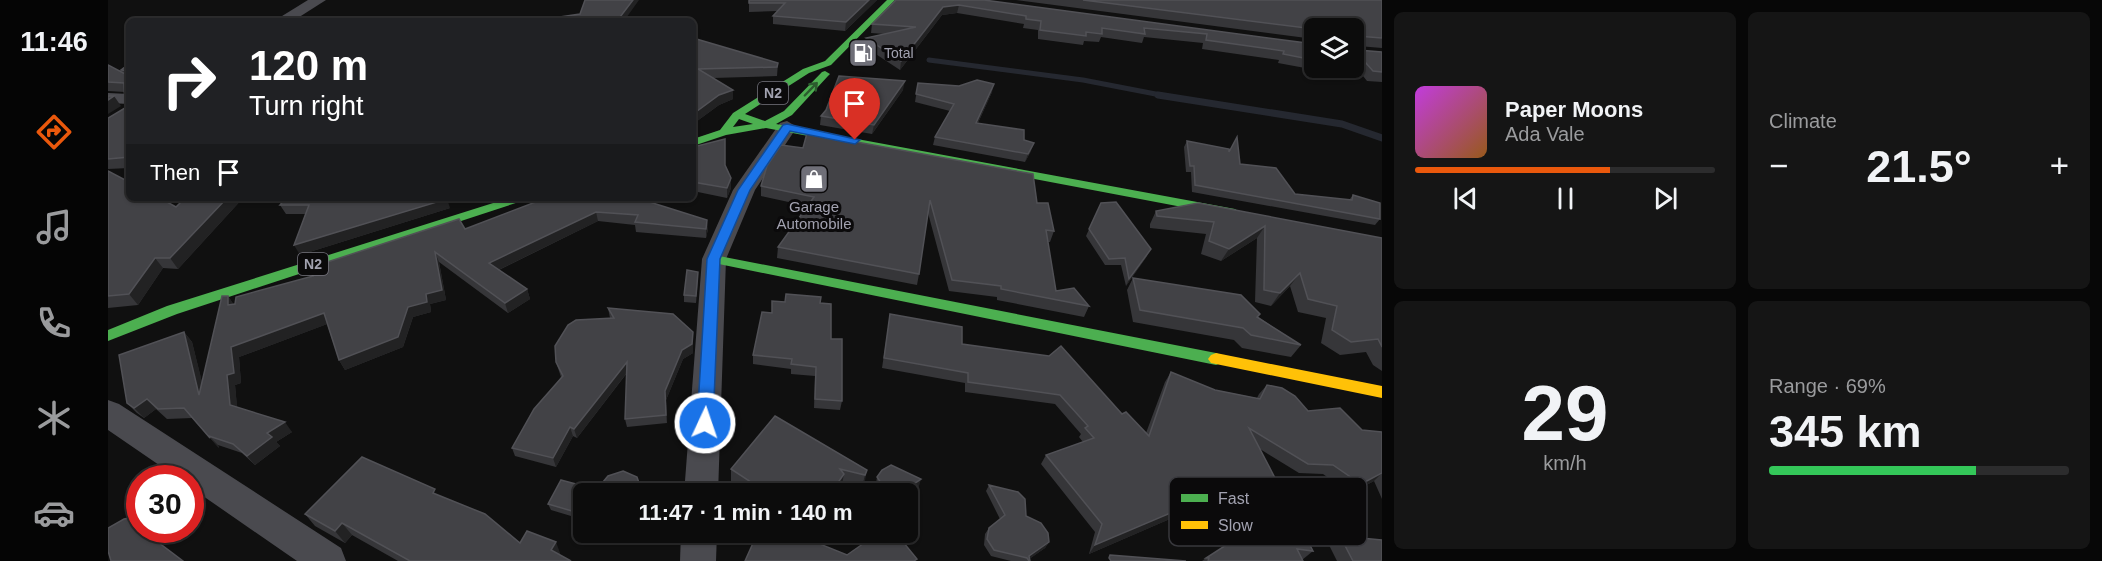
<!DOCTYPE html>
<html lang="en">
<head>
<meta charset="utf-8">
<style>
	:root { --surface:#0c0c0c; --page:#151515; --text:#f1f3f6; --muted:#9a9b9d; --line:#2c2c2d; --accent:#ea580c }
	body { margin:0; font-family:Helvetica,sans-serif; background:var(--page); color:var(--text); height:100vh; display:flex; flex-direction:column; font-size:22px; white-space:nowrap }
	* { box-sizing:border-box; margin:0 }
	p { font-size:20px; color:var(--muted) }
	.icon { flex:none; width:33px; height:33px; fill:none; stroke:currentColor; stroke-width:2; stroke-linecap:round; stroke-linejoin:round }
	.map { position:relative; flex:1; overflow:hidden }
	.drawer { display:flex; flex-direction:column; gap:12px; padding:12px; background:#070707; width:720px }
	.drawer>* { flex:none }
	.banner { position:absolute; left:18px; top:18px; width:570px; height:183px; border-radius:9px; box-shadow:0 2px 4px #0004,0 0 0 2px var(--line); background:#202124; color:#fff; overflow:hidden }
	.controls { position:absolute; left:1196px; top:18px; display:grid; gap:12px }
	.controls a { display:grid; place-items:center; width:60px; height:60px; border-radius:9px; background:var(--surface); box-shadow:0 2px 4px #0004,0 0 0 2px var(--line); font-size:30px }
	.speed { position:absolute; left:18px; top:465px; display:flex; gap:12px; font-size:30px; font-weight:700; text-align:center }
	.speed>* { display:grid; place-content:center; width:78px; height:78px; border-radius:50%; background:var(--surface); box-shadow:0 2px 4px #0004,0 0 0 2px var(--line); line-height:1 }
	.speed .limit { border:9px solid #d22; background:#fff; color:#111 }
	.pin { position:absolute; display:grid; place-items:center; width:51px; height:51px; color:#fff; margin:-62px -26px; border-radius:50% 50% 50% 0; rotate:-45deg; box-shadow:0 0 6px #0007 }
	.pin .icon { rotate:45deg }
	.me { position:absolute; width:66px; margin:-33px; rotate:3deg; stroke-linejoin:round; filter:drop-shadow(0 0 4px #0008) }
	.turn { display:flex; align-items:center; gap:21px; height:126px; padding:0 24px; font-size:27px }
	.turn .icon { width:78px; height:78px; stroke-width:2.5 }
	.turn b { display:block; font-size:42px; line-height:51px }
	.then { display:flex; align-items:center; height:57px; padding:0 24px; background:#0003; gap:12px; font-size:22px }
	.big { font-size:45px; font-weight:800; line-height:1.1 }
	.drawer .widget { flex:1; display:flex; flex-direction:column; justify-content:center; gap:9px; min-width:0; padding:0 21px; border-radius:9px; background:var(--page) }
	.drawer .dial { align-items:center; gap:0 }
	.dial b { font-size:78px; line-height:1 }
	.song { display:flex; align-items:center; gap:18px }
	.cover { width:72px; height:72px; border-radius:9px; background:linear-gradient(135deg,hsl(290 70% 55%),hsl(30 70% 35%)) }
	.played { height:6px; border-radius:3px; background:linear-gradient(90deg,var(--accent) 65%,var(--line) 65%) }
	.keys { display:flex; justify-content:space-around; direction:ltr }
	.heat { display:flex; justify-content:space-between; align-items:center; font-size:33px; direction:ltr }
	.charge { height:9px; border-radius:4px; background:linear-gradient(90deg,#34c759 69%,var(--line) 0) }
	.drawer .tiles { flex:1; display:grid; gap:12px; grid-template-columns:repeat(2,1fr) }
	.trip { position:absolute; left:465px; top:483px; width:345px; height:60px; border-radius:9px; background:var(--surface); box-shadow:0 2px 4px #0004,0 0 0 2px var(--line); font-weight:800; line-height:60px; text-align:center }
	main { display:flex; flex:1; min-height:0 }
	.dock { display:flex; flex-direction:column; width:108px; justify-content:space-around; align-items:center; background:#050505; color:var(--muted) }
	.dock .icon { width:42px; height:42px }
	.dock .on { color:var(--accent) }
	.dock b { font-size:27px; color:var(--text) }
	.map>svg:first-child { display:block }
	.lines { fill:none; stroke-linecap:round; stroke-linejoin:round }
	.stream-far1 { stroke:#252830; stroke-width:5 }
	.stream { stroke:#252830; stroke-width:7 }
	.street { fill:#4a4a4f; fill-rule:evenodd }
	.fast { fill:#4caf50; fill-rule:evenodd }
	.slow { fill:#ffc107; fill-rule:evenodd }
	.wall { fill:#363639 }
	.shaded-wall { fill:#222223 }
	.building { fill:#424246; stroke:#515156; stroke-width:1.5 }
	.oneway { stroke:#2c5c2e }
	.route { fill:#1a73e8; stroke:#114b97; stroke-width:1.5 }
	.labels { text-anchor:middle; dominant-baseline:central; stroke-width:6; stroke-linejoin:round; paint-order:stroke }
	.far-poi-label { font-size:14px; fill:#a2a2b0; stroke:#0b0a0b; text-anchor:start }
	.shield { fill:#0b0a0b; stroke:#75747e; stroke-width:1.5 }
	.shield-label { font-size:14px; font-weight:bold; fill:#a2a2b0 }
	.poi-label { font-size:15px; fill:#a2a2b0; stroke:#0b0a0b }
	.key { fill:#0b0a0b; stroke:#38383d; stroke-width:1.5 }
	.key-label { font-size:16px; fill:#a2a2b0 }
</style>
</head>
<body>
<main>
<nav class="dock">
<b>11:46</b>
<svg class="icon on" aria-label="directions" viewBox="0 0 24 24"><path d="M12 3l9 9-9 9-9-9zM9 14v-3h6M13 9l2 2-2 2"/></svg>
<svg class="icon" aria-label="music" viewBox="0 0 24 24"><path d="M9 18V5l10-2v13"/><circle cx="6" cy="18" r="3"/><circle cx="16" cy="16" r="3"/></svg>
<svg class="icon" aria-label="phone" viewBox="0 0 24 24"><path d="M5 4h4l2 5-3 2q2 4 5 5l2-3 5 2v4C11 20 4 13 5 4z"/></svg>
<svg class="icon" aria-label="climate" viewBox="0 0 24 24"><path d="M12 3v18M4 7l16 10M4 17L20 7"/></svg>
<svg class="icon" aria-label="car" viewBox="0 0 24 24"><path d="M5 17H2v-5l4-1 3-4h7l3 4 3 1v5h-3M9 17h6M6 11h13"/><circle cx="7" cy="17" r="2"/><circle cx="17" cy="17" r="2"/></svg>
</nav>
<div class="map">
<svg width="1274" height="561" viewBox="0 0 1274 561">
	<rect width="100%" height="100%" fill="#101010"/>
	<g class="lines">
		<!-- stream-far1 -->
		<polyline class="stream-far1" points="821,60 975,80 1058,96"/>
		<!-- stream -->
		<polyline class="stream" points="1050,95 1234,124 1274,138"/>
		<!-- street -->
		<g class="street">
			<polygon points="200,0 218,0 185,21 166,21"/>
			<polygon points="0,93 21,94 21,104 0,103"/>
			<polygon points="679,121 689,127 647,190 618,259 610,494 576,494 594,259 625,190 672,123"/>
			<polygon points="0,400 11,404 233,548 238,561 189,561 82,487 82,478 70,478 0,430"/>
			<polygon points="573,532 609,532 608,561 572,561"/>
		</g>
		<!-- fast -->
		<g class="fast">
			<path d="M779,0H787L723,65L701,73L637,114L657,121L676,111L714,72L717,71L722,74L720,76L684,115L668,124L1127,209L1133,213L1127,217L658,128L618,135L585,146V139L612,130L625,113L695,69L717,61ZM631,119L645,124L625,127Z"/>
			<polygon points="401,198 419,198 417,200 69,314 0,341 0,330 59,306"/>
			<polygon points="606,255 1108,353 1113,355 1116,359 1113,363 1108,365 601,262 599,259"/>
		</g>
		<!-- slow -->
		<polygon class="slow" points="1108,353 1274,386 1274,398 1103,363 1100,359 1103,355"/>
	</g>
	<!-- wall -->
	<g class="wall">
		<polygon points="641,0 769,0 737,31 665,24 665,16 670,11 641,12"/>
		<polygon points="788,0 876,0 1206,44 1206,68 1210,68 1208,70 1170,63 1171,60 1094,49 1095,43 1036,37 1034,43 993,37 991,42 976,41 975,45 930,39 930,30 915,28 916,24 849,13 834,15 792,70 757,47 758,38 777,34 763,33 764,24"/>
		<polygon points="908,0 1274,0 1274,48 1250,46 1250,50 1274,52 1274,82 1259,81 1251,71 1226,68 1245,68 1245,28 1206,28 1206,39"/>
		<polygon points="585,38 670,63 669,76 605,78 625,99 611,105 585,124"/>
		<polygon points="21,64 21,168 0,169 0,118 17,108 17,92 0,91 0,65 13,72 13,70"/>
		<polygon points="810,83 884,92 870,123 916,140 923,151 917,162 825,145 827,137 842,111 807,102"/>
		<polygon points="795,90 764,134 712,125 713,116"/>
		<polygon points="1079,141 1121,152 1132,164 1187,194 1241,200 1245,195 1272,219 1267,225 1084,192 1083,172 1078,172 1076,147"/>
		<polygon points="585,147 617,165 623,178 623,188 619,198 585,191"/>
		<polygon points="0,171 68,207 77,198 135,198 70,269 55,268 30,305 0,308"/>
		<polygon points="653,186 929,203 946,231 942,242 940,242 948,291 981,306 976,317 889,300 889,297 841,291 820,213 811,274 809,285 669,258 670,247 699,206 653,196"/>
		<polygon points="178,198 342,208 192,255 197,214 178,214 172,205"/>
		<polygon points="438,198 600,229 598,238 528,232 527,225 490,221 391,270 419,289 422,299 400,313 331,262 338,300 322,304 323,312 305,317 295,347 237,370 231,360 219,324 131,357 133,383 127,385 129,408 184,432 168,442 172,446 147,465 134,453 110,445 111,448 84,418 59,419 48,409 36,418 29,413 19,403 76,332 84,342 94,383 120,296 125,304 205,276 357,229"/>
		<polygon points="993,203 1039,256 1018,286 1013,265 997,265 978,236"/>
		<polygon points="1048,211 1274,238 1274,371 1265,365 1258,352 1232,355 1213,343 1218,318 1190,312 1182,286 1163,306 1147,302 1149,238 1113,261 1093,254 1098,234 1042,228 1042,224"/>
		<polygon points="590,278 588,303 576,302 576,295"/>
		<polygon points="1025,278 1152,314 1150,317 1193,345 1183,357 1134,348 1126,340 1025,322 1019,290"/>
		<polygon points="712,303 723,339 734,401 732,410 706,408 707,376 683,374 683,369 645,364 645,355 664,313"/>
		<polygon points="500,308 585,341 585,353 575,359 558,400 559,423 519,427 517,419 519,373 469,438 465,436 448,467 407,456 404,448 453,377 448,362 502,318"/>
		<polygon points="782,314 854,344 1014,414 1038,433 1057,382 1063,372 1107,390 1149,398 1151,394 1159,385 1200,411 1254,430 1274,432 1274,499 1266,481 1247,491 1236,489 1215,474 1191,473 1152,449 1205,551 1194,560 1195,561 1094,561 1098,558 1116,547 1101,525 1071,515 981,554 987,532 933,464 938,455 975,442 971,437 973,434 947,404 857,392 857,383 774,368"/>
		<polygon points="667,416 759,470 753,491 734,486 733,490 730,494 636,494 623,485 623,469"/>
		<polygon points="769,477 811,486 800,494 774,494 768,484"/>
		<polygon points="881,485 918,516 941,542 937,548 921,559 922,561 903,561 883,556 876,545 877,534 881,528 892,519 878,491"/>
		<polygon points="476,494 476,515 473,519 443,510 440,504"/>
		<polygon points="330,496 412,543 452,553 451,555 463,561 290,561 244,535 237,543 207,526 197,514"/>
		<polygon points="1232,536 1274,561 1229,561 1221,545"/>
	</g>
	<!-- shaded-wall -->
	<g class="shaded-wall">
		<polygon points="525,0 531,0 516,21 509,21"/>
		<polygon points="761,0 769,0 737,31 738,22"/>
		<polygon points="851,5 849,13 834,15 792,70 793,61 835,7"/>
		<polygon points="797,81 795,90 764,134 766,125"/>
		<polygon points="886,84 884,92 866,131 868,123"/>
		<polygon points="625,90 625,99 611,105 585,124 585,114 611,95"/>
		<polygon points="6,96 13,106 0,114 0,100"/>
		<polygon points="926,143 923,151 917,162 920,154"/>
		<polygon points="623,178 623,188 619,198 619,188"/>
		<polygon points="119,198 135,198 70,269 62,258"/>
		<polygon points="339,199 342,208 192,255 186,245"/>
		<polygon points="488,212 490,221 384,273 381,263"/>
		<polygon points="599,220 600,229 598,238 598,229"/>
		<polygon points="1157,226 1149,238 1113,261 1121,249"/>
		<polygon points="1043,249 1039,256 1018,286 1021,279"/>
		<polygon points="327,252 331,262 338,300 322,304 323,312 305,317 295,347 237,370 231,360 318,294"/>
		<polygon points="47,258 55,268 30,305 21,294"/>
		<polygon points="590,272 590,278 588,303 588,296"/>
		<polygon points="1192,273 1182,286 1163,306 1172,293"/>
		<polygon points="419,289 422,299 400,313 397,303"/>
		<polygon points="120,296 127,306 120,305"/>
		<polygon points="216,313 222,323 131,357 133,383 127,385 130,415 122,405 119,375 123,347"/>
		<polygon points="76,332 84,342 100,405 91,395"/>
		<polygon points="585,332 585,353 575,359 558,400 559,423 557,391 574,350"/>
		<polygon points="519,362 521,370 469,438 466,429"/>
		<polygon points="39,399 48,409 36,418 26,408"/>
		<polygon points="177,422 184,432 168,442 172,446 147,465 139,456 159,433"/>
		<polygon points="462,427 465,436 448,467 445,458"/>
		<polygon points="101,436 110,445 111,448 102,438"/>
		<polygon points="759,470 756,486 753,491 757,475"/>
		<polygon points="1274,473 1266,481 1247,491 1257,482"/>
		<polygon points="736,474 733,490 730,494 722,494"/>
		<polygon points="813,479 811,486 800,494 794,494 794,492"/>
		<polygon points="476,504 476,515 473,519 471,513"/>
		<polygon points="1079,506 1071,515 981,554 987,545"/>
		<polygon points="234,523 244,535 237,543 227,531"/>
		<polygon points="37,530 45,530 49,542 38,533"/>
		<polygon points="695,532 703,532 690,551 692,536"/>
		<polygon points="448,542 452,553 448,561 443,550"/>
		<polygon points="941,542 937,548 920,560 921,556"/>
	</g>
	<!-- building -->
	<g class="building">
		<polygon points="477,0 525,0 509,21 442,21 445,18 472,14"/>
		<polygon points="641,0 761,0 738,22 665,16 677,3 641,3"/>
		<polygon points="788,0 876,0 1206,44 1206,60 1175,54 1176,51 1098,40 1099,34 1036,28 1037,34 994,28 994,34 978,32 978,36 932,30 933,21 918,19 918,16 851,5 835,7 793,61 758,38 808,27 764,24"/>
		<polygon points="975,0 1274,0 1274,38 1249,36 1250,50 1274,52 1274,72 1265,71 1257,62 1245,60 1245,28 1206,28 1206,29"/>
		<polygon points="585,38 670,63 669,67 590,69 625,90 611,95 585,114"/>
		<polygon points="21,64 21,71 13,70"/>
		<polygon points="0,65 21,76 21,157 0,159 0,118 17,108 16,83 0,82"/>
		<polygon points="731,76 797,81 766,125 713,116 718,110"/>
		<polygon points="869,80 886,84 868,123 916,130 916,140 926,143 920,154 827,137 846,104 808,94 810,83 851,86"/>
		<polygon points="0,96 6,96 0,100"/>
		<polygon points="699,133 925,174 929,203 940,203 946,231 938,230 948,291 966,288 981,306 893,289 893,286 844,280 822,200 811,274 670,247 706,197 653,186 659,166 673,145 695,148"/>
		<polygon points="1129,137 1132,164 1168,168 1187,194 1244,200 1245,195 1272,203 1272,219 1087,185 1086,166 1082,166 1079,141 1121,149 1121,152"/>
		<polygon points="617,139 617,165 623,178 619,188 585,182 585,147"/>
		<polygon points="0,171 21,182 21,198 52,198 68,207 77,198 119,198 62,258 47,258 21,294 0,296"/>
		<polygon points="178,198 338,198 339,199 186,245 201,205 172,205"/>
		<polygon points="438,198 529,198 599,220 598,229 527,222 530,215 488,212 381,263 419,289 397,303 327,252 334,290 318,294 319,302 300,307 290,337 231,360 216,313 123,347 126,373 119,375 122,405 177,422 159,433 164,437 139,456 125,444 101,436 102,438 76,408 50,409 39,399 26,408 19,403 11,355 76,332 91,395 114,296 120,296 120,305 127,304 128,297 205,276 201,268 351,219 357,229"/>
		<polygon points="1008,202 1043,249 1021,279 1017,258 1001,259 981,229 993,203"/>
		<polygon points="1090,203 1274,238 1274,347 1270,339 1243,342 1224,330 1229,306 1200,299 1192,273 1172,293 1156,290 1157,226 1121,249 1101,241 1106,222 1049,216 1048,211"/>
		<polygon points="579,270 590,272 588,296 576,295"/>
		<polygon points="1025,278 1133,295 1152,314 1149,317 1193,345 1143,335 1135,328 1032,310"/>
		<polygon points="678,294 713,297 712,303 723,304 723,339 734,339 734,401 707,399 708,367 683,364 684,359 645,355 654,312 664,313 664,301 677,302"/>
		<polygon points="500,308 565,314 585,332 584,344 574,350 557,391 558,415 517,419 519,362 466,429 462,427 445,458 404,448 426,409 455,376 448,362 447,346 460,325 468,320 506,318"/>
		<polygon points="782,314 854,327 854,344 941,356 953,346 1014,414 1018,412 1041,436 1063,372 1107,390 1152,399 1159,385 1174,388 1187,396 1200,411 1232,408 1254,430 1274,432 1274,473 1257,482 1247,480 1225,465 1200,464 1141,428 1205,551 1189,549 1195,561 1100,561 1101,558 1098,558 1126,540 1109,516 1079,506 987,545 994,524 938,455 986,438 977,428 980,426 952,395 860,382 860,373 776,358"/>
		<polygon points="667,416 759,470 757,475 732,469 736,474 722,494 661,494 623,469"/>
		<polygon points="254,457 327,489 325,493 377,514 412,543 419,531 448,542 443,550 463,561 302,561 234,523 227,531 197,514"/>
		<polygon points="783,465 813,479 794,492 787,493 777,489 769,477 774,470"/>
		<polygon points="515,471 529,477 533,489 530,494 485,494 500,476"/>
		<polygon points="453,480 483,488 481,494 476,494 476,504 471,513 440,504"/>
		<polygon points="881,485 910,492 917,499 918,516 933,523 940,533 941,542 921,556 922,561 921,561 919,558 886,550 879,539 881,528 897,515"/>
		<polygon points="32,516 32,530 37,530 38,533 75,561 3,561 0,551 0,528 16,519"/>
		<polygon points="650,532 695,532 692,536 739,555 772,532 787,532 809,559 806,561 637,561"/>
		<polygon points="1232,536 1274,540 1274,561 1245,561"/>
		<polygon points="1002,555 1078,561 1003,561 1001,558"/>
	</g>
	<!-- one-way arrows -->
	<defs><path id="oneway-shaft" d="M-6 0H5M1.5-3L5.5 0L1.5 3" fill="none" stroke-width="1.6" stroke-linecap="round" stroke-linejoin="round" transform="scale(1.5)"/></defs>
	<use class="oneway" href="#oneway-shaft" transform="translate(703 89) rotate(-46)"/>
	<!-- route -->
	<polygon class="route" points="679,124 752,140 747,144 682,131 642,190 612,259 605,423 603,428 591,428 589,423 599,259 630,190 675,125"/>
	<!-- icons -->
	<defs>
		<g id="fuel-square" transform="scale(1.5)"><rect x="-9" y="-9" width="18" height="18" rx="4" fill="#6f6f78" stroke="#0b0a0b"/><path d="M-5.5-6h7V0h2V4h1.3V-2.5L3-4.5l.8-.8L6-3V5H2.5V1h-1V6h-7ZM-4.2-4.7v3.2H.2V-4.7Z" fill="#fff"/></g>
		<g id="shop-square" transform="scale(1.5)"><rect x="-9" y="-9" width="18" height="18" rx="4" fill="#6f6f78" stroke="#0b0a0b"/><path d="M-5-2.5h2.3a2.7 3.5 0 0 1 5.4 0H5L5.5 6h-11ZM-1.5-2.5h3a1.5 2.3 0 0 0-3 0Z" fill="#fff"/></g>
	</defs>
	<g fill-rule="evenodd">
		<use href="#fuel-square" x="755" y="53"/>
		<use href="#shop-square" x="706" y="179"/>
	</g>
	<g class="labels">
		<!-- far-poi labels -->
		<g class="far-poi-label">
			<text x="776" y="53">Total</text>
		</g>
		<!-- shield labels -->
		<g class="shield">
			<rect x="650" y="82" width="30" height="22" rx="4.5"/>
			<rect x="190" y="253" width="30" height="22" rx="4.5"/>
		</g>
		<g class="shield-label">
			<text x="665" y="93">N2</text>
			<text x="205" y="264">N2</text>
		</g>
		<!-- poi labels -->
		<g class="poi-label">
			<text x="706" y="206">Garage<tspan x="706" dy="17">Automobile</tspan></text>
		</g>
	</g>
	<!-- legend -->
	<rect x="1061" y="477" width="198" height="69" rx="9" class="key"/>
	<rect x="1073" y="494" width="27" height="8" fill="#4caf50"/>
	<rect x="1073" y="521" width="27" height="8" fill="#ffc107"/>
	<g class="key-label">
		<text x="1110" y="504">Fast</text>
		<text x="1110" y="531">Slow</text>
	</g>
</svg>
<div class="controls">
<a><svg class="icon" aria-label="layers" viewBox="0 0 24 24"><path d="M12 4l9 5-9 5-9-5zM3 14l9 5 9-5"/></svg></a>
</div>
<div class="speed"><div class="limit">30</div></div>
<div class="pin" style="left:747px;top:140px;background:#d93025"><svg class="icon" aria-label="arrive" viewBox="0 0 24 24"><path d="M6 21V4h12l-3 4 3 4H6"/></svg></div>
<svg class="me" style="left:597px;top:423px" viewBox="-20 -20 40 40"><circle r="17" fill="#1a73e8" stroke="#fff" stroke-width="3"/><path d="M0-11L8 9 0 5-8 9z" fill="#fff"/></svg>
<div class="trip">11:47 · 1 min · 140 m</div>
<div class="banner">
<div class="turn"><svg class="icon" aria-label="right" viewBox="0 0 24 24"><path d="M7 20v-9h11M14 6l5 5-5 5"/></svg><div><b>120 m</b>Turn right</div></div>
<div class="then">Then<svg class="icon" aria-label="arrive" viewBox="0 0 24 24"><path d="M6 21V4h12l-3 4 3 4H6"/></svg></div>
</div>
</div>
<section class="drawer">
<div class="tiles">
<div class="widget">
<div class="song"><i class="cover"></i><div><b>Paper Moons</b><p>Ada Vale</p></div></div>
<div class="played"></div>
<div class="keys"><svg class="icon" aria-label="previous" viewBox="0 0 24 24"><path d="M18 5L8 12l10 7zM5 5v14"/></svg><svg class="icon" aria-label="pause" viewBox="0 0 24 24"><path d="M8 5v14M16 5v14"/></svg><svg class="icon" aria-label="next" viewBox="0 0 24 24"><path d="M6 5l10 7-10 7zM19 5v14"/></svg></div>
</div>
<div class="widget"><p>Climate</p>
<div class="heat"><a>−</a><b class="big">21.5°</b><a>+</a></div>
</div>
<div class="widget dial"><b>29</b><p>km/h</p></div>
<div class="widget"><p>Range · 69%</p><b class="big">345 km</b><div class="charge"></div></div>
</div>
</section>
</main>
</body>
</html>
